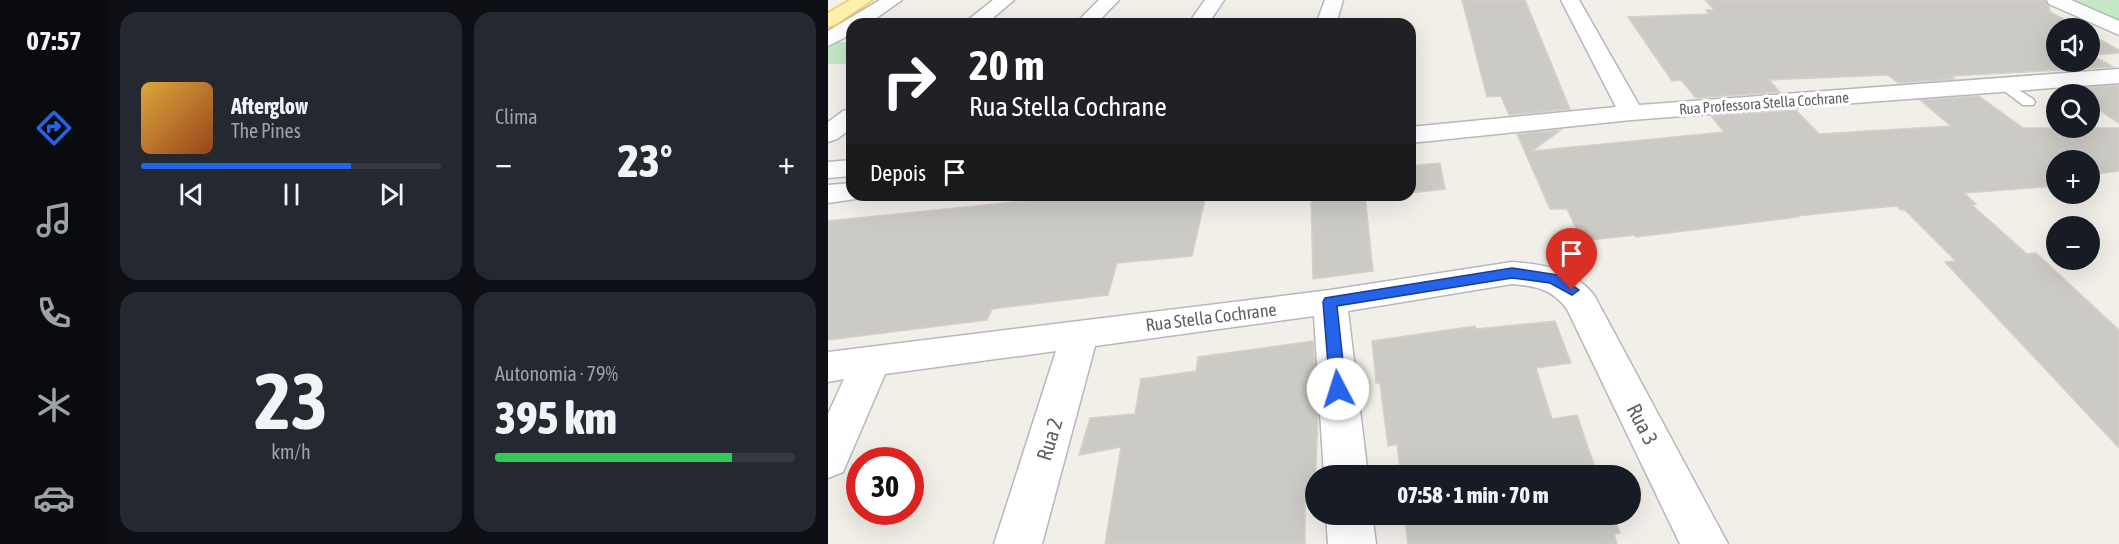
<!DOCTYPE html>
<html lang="pt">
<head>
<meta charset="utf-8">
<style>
	:root { --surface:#171b24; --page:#242831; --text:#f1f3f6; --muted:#9ea1a6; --line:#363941; --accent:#2563eb }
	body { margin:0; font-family:"Asap Condensed",sans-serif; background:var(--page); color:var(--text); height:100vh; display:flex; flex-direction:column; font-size:22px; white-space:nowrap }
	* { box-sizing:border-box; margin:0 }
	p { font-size:20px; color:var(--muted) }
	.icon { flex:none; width:33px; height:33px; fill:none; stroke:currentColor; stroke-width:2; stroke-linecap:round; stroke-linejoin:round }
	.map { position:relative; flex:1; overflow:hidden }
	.side { display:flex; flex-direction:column; gap:12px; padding:12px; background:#0d0f14; width:720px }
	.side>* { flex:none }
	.guide { position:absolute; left:18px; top:18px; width:570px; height:183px; border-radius:18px; box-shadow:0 6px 24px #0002; background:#202124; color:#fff; overflow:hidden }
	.buttons { position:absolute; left:1218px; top:18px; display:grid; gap:12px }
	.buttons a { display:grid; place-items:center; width:54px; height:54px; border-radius:50%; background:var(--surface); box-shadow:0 6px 24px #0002; font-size:30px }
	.speed { position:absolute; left:18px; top:447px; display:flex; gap:12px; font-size:30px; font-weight:700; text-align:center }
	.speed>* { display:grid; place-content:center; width:78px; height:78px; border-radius:50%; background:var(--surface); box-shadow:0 6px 24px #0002; line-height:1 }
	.speed .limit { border:9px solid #d22; background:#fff; color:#111 }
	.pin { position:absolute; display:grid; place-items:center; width:51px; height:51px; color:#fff; margin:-62px -26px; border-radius:50% 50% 50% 0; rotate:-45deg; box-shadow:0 0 6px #0007 }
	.pin .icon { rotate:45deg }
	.me { position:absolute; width:66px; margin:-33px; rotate:355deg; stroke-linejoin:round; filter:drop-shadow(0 0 4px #0008) }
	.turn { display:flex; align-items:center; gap:21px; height:126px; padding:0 24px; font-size:27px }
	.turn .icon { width:78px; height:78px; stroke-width:2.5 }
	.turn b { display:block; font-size:42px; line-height:51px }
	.then { display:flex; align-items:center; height:57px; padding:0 24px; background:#0003; gap:12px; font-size:22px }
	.big { font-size:45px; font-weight:800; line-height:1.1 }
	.side .tile { flex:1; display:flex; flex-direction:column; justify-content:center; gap:9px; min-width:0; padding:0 21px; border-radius:18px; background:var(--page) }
	.side .dial { align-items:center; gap:0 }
	.dial b { font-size:78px; line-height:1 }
	.song { display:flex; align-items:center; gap:18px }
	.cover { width:72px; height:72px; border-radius:9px; background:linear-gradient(135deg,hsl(40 70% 55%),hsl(20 70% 35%)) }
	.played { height:6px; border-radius:3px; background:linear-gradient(90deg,var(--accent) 70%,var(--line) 70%) }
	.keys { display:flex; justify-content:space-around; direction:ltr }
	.heat { display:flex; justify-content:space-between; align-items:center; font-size:33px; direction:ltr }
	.charge { height:9px; border-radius:4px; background:linear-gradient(90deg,#34c759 79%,var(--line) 0) }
	.side .tiles { flex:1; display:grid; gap:12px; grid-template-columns:repeat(2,1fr) }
	.trip { position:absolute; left:477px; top:465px; width:336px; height:60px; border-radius:30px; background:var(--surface); box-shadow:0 6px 24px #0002; font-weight:800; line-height:60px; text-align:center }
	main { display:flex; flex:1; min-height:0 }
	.tabs { display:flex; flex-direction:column; width:108px; justify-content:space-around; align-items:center; background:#090b0e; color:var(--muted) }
	.tabs .icon { width:42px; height:42px }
	.tabs .selected { color:var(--accent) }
	.tabs b { font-size:27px; color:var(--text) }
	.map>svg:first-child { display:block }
	.green { fill:#c5e8c5 }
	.building { fill:#cccac5; stroke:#d6d1c6; stroke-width:1.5 }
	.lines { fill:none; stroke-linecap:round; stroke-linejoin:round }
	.lane-casing { stroke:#b5b8bc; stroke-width:3 }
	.street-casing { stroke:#b5b8bc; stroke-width:3 }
	.primary-casing { stroke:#f2c960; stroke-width:3 }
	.lane { fill:#fff; fill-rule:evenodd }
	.street { fill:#fff; fill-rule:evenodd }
	.primary { fill:#fff2af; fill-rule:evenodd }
	.route { fill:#2563eb; stroke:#184099; stroke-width:1.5 }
	.labels { text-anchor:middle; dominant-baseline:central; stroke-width:6; stroke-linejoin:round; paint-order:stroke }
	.far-street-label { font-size:15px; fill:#5f6368; stroke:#fff }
	.street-label { font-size:18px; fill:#5f6368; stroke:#fff }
	.near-street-label { font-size:21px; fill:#5f6368; stroke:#fff }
</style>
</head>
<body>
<main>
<nav class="tabs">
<b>07:57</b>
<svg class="icon selected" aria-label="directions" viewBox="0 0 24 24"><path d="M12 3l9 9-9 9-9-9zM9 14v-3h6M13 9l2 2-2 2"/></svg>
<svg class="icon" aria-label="music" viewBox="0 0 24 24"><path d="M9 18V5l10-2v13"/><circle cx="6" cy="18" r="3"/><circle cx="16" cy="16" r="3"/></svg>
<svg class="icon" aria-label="phone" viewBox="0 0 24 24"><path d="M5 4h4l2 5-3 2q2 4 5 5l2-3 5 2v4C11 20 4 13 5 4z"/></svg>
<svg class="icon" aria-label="climate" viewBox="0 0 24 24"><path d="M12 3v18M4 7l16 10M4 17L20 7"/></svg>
<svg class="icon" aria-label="car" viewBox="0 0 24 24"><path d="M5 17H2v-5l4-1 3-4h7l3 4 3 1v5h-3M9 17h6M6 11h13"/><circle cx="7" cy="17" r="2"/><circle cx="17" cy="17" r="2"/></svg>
</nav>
<section class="side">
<div class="tiles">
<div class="tile">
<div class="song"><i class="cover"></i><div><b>Afterglow</b><p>The Pines</p></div></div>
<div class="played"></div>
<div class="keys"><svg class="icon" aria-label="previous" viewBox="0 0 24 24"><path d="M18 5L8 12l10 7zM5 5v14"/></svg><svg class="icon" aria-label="pause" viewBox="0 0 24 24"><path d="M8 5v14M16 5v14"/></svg><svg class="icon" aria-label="next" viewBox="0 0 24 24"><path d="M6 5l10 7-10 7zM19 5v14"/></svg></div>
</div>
<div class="tile"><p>Clima</p>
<div class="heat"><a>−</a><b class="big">23°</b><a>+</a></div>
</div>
<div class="tile dial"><b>23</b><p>km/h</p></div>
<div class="tile"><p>Autonomia · 79%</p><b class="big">395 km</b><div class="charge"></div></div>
</div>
</section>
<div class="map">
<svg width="1291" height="544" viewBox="0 0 1291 544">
	<rect width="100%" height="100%" fill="#f1efe8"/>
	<!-- green -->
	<g class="green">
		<polygon points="1242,0 1291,0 1291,21"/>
		<polygon points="2,42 24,42 24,64 0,64 0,43"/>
	</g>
	<!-- building -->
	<g class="building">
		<polygon points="634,0 697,0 742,109 681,115 673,96 659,97"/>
		<polygon points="877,0 1217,0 1221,7 1222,12 1252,28 1228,28 1228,62 1262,62 1262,34 1291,50 1291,53 1264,55 1285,67 1123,76 1127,79 1070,83 1060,75 941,80 952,92 868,98 853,80 844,81 800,17 881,14 878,10 886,10"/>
		<polygon points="1291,85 1291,123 1262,104 1262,94 1246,94 1238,89"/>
		<polygon points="1151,96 1195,128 1291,128 1291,171 1262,175 1262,160 1228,160 1228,186 1136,193 1148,204 1144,205 1199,254 1208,253 1291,330 1291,448 1117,262 1128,261 1077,210 1073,210 1069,206 1056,207 969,216 970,217 808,237 807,235 754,241 739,209 722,209 689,134 733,130 704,151 896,132 883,116 968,110 991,134 1123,126 1092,100"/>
		<polygon points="612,163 617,189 582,193 582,166"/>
		<polygon points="254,195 378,195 364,256 289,263 280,295 164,309 159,320 0,340 0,221"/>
		<polygon points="483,195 537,195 545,271 485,279"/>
		<polygon points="727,321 743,363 708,368 724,419 749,415 770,476 573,476 569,444 560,446 552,383 548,383 544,341 647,326 648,329"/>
		<polygon points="485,341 490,414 487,492 477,494 477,544 277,544 293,447 251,455 262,418 307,414 313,379 368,371 370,357"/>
		<polygon points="576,514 785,514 792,533 786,534 789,544 580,544"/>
	</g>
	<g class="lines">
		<!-- lane casing -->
		<g class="lane-casing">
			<polygon id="lane" points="1175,80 1205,99 1207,102 1205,105 1195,105 1171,87 1169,84"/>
		</g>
		<!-- street casing -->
		<g class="street-casing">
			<g id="street">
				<polygon points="52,0 74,0 40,24 24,24 24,34 0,46 0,31"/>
				<polygon points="165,0 186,0 158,24 135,24"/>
				<polygon points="271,0 291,0 268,24 247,24"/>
				<polygon points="377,0 396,0 380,24 360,24"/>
				<polygon points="497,0 515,0 508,24 488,24"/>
				<polygon points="733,0 751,0 811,105 1291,69 1291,83 803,120 582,143 582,127 788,107"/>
				<polygon points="1219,0 1243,0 1291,21 1291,35 1221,4"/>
				<polygon points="24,109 24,128 9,139 0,142 0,122 15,111"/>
				<polygon points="24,160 24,176 0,178 0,162"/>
				<polygon points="24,183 24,195 36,195 34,198 0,203 0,185"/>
				<path d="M684,262C716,264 745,269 766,295L900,544H852L739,309C724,289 708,286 684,284L520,311L540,476H496L486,316L267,346L214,544H166L228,351L57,374L15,472L0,478V414L16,379L0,382V352L502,290Z"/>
				<polygon points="498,514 544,514 548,544 500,544"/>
			</g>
		</g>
		<!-- primary casing -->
		<g class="primary-casing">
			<polygon id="primary" points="22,0 44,0 7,25 0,27 0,13"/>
		</g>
		<!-- lane -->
		<use href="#lane" class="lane"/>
		<!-- street -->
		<use href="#street" class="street"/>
		<!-- primary -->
		<use href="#primary" class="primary"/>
	</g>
	<!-- route -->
	<polygon class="route" points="684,268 730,275 751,290 744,295 722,283 684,278 509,306 518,389 515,393 510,395 504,393 502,389 495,302 497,298"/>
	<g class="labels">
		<!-- far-street labels -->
		<g class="far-street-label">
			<text transform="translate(936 103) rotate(-4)">Rua Professora Stella Cochrane</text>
		</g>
		<!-- street labels -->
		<g class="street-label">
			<text transform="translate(383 317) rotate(-7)">Rua Stella Cochrane</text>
		</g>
		<!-- near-street labels -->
		<g class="near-street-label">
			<text transform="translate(815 424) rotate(63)">Rua 3</text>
			<text transform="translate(221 439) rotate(-73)">Rua 2</text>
		</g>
	</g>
</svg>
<div class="buttons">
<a><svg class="icon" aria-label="sound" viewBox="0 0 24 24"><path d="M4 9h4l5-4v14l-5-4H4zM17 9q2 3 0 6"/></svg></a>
<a><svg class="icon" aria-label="search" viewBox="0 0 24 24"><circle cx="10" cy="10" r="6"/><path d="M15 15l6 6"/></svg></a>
<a>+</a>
<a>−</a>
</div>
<div class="speed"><div class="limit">30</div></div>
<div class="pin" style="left:744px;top:290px;background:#d93025"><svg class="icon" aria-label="arrive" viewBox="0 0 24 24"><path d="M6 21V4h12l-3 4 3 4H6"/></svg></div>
<svg class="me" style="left:510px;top:389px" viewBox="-20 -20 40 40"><circle r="19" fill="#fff"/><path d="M0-13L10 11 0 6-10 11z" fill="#2563eb"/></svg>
<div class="trip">07:58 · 1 min · 70 m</div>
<div class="guide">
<div class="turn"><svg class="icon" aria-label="right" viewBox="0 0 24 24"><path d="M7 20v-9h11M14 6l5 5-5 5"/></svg><div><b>20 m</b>Rua Stella Cochrane</div></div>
<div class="then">Depois<svg class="icon" aria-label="arrive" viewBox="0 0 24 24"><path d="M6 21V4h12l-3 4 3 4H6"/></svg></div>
</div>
</div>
</main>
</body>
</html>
